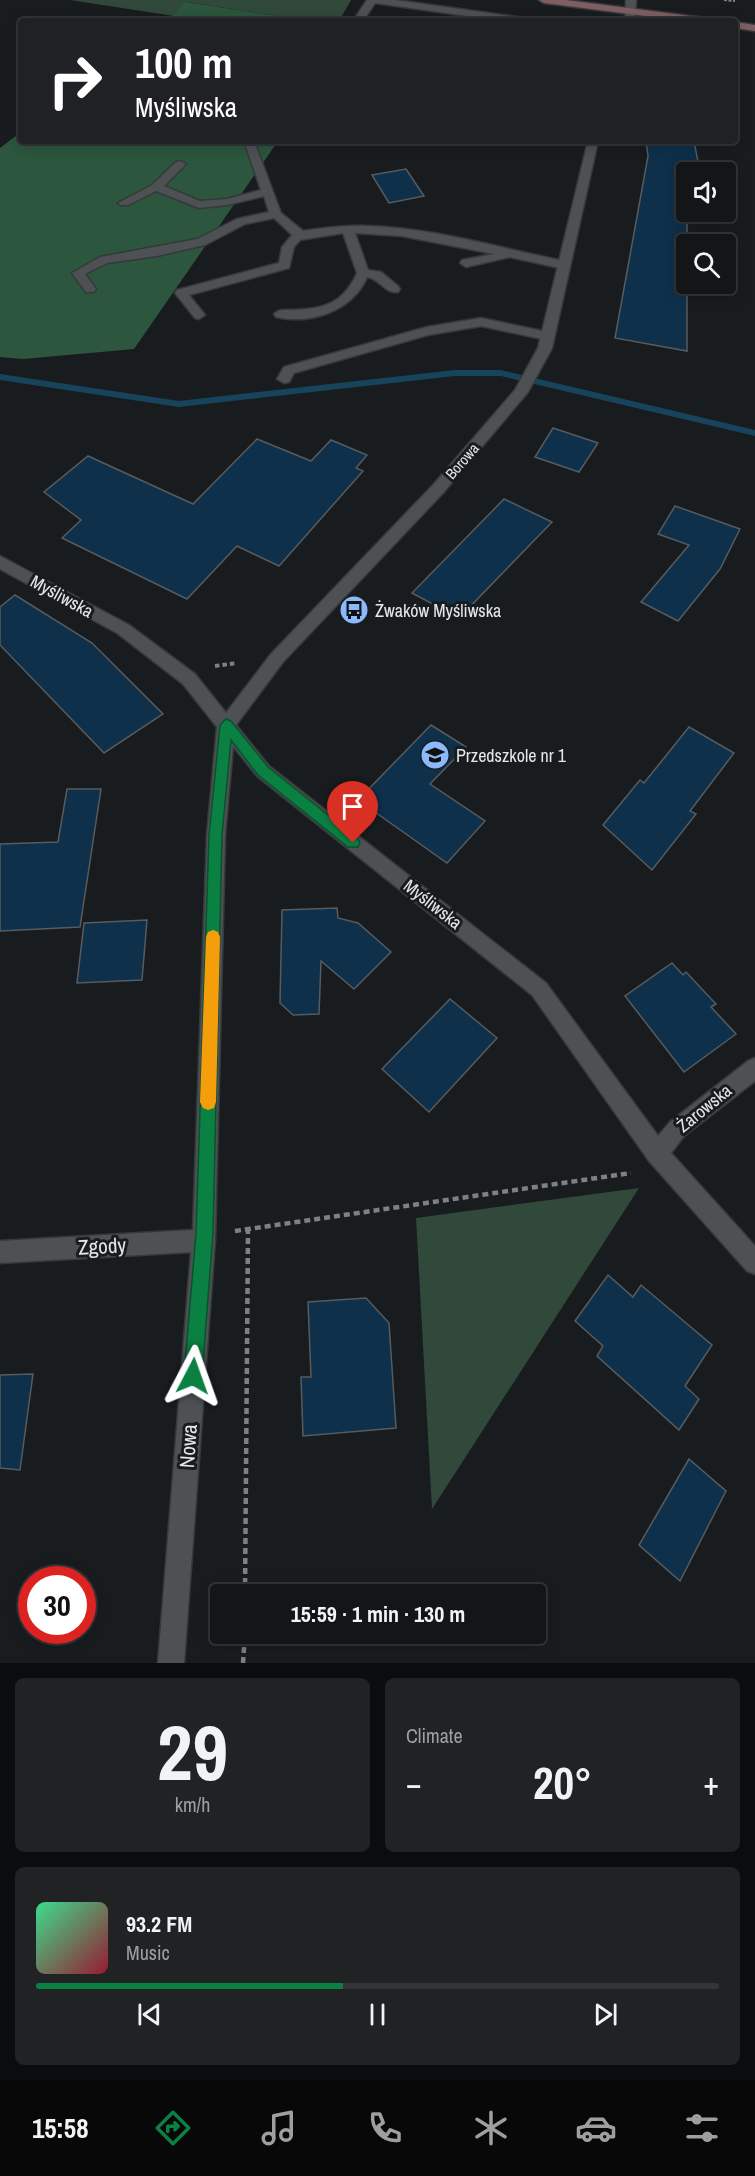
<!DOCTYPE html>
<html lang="en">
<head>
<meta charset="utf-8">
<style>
	:root { --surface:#131517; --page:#202224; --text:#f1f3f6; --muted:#9d9fa1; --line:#323436; --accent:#0b8043 }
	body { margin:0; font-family:"Archivo Narrow",sans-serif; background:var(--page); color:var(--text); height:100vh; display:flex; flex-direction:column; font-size:22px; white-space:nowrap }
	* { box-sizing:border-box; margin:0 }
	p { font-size:20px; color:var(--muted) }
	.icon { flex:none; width:33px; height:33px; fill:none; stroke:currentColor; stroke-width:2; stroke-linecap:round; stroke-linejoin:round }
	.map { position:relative; height:1663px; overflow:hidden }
	.side { display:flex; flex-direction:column; gap:15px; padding:15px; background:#0a0c0d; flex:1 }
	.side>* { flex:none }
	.top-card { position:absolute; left:18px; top:18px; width:720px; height:126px; border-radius:6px; box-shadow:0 3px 15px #0003,0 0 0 2px var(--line); background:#202124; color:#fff; overflow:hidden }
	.controls { position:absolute; left:676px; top:162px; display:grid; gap:12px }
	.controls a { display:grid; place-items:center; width:60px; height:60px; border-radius:6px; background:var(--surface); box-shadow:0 3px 15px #0003,0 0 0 2px var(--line); font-size:30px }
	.speed { position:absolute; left:18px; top:1566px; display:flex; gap:12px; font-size:30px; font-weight:700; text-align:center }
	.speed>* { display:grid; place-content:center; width:78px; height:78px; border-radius:50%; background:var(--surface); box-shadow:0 3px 15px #0003,0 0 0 2px var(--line); line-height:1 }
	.speed .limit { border:9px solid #d22; background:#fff; color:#111 }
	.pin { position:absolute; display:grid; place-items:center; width:51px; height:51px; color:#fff; margin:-62px -26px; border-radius:50% 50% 50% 0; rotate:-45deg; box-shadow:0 0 6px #0007 }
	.pin .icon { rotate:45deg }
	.me { position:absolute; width:66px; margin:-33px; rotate:4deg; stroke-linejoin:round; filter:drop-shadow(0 0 4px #0008) }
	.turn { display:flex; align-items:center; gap:21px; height:126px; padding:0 18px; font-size:27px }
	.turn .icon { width:78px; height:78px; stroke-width:2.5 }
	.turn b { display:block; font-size:42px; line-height:51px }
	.big { font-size:45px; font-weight:800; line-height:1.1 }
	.side .widget { flex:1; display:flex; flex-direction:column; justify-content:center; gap:9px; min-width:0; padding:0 21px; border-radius:9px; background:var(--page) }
	.side .dial { align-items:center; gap:0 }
	.dial b { font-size:78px; line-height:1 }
	.song { display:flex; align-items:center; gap:18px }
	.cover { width:72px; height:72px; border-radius:9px; background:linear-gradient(135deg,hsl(150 70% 55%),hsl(350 70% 35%)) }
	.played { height:6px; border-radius:3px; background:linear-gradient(90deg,var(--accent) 45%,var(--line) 45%) }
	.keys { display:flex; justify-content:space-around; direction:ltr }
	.heat { display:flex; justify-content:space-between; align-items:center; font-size:33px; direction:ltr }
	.side .tiles { flex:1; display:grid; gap:15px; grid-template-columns:1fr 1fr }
	.widget:last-child { grid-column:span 2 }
	.trip { position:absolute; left:210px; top:1584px; width:336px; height:60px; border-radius:6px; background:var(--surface); box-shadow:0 3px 15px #0003,0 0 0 2px var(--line); font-weight:800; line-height:60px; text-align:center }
	.dock { display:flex; height:96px; justify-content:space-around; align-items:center; background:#080809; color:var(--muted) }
	.dock .icon { width:42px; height:42px }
	.dock .current { color:var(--accent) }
	.dock b { font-size:27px; color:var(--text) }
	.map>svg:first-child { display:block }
	.green { fill:#30493a }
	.forest { fill:#2c563e }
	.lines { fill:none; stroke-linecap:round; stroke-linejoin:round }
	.stream { fill:#18445b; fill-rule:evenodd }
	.building { fill:#0e304b; stroke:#575b5e; stroke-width:1.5 }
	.lane-casing { stroke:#36383a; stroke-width:3 }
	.street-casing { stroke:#36383a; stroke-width:3 }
	.secondary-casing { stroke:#36383a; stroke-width:3 }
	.path-far2 { stroke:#7e8183; stroke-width:2; stroke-dasharray:3 1.5; stroke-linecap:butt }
	.path-far1 { stroke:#7e8183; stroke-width:4; stroke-dasharray:4.5 3; stroke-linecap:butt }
	.path { stroke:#7e8183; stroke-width:4.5; stroke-dasharray:6 4; stroke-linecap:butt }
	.lane { fill:#4d5154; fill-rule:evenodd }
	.street { fill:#4d5154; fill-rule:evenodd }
	.secondary { fill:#7f5e61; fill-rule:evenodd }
	.route { fill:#0b8043; stroke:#07532c; stroke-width:1.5 }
	.slow { fill:#f59e0b }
	.labels { text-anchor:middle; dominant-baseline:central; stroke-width:6; stroke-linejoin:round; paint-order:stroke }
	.far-street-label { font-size:15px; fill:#e4e6e8; stroke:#191c1f }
	.street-label { font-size:18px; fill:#e4e6e8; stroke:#191c1f }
	.poi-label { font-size:18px; fill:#e4e6e8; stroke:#191c1f; text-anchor:start }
	.near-street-label { font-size:21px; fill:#e4e6e8; stroke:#191c1f }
</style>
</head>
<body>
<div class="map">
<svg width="755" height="1663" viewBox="0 0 755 1663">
	<rect width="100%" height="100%" fill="#191c1f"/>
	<!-- green -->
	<g class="green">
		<polygon points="70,0 351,0 339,21 309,21 187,2 174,16"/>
		<polygon points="639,1188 432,1509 416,1218"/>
	</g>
	<!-- forest -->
	<g class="forest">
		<polygon points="186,2 309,21 167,21"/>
		<polygon points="21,132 21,141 278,141 134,349 23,359 0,357 0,148"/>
	</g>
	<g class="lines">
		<!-- stream -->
		<polygon class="stream" points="455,370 501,370 755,430 755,436 501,376 455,376 179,407 0,380 0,374 179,401"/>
	</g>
	<!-- building -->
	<g class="building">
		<polygon points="646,141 694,141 700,172 687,172 687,351 615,338 648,156"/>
		<polygon points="406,169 424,196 389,203 372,175"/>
		<polygon points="553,428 598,443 579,472 535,457"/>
		<polygon points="257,439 311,461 331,440 367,455 356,468 363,471 279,566 237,546 187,599 62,538 81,520 44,492 88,456 193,504"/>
		<polygon points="504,499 552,522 459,618 412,593"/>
		<polygon points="675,506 740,529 720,569 678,621 641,602 689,545 658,534"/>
		<polygon points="15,595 92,643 163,714 104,753 0,645 0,607"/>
		<polygon points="431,725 466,747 430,784 485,821 447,863 358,800"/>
		<polygon points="689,727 734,753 690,811 696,814 652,870 603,825 640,780 644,783"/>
		<polygon points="67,789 101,789 80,927 0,931 0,844 58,842"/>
		<polygon points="337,908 338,918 358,923 391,952 354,989 321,961 319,1014 293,1015 280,1003 282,910"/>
		<polygon points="147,920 142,980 77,983 84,923"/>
		<polygon points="672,963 683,975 686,972 716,1004 711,1007 736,1034 684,1072 625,996"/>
		<polygon points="450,999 497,1038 429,1112 382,1069"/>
		<polygon points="608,1275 633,1297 641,1285 712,1345 685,1386 699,1399 679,1430 597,1356 603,1346 575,1321"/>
		<polygon points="366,1298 389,1323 396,1428 303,1436 301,1377 311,1377 308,1302"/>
		<polygon points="33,1374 20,1470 0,1468 0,1375"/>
		<polygon points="689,1459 726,1491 680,1581 639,1545"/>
	</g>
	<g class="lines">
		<!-- lane casing -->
		<g class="lane-casing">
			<g id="lane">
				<polygon points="367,0 395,0 524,18 529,21 503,21 375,3 363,21 353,21"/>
				<path d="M244,141H254L281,213L303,231C324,228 346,225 367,226C434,228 499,248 564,261L570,265L564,269L510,257L466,267L460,263L462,260L494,254L402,236L355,233L368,270L381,272L398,286L400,289L398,292C385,294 380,279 367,277C353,311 310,325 276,317L274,314C279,309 284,310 291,310C324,309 343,304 357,273L343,233L300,240L294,247L289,268L189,295L205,315L199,319L195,318L175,293L177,290L279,263L282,247L292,235L274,218L245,224L205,245L157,256L107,263L85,274L96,289L94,292H86L72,273L100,257L197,239L237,219L269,212L264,196L227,205L199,208L156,191L128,205H120L118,203L152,185L176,162L180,161L186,164L164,186L200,201L227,199L261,190Z"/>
				<polygon points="481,318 547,332 553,336 547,340 481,326 428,335 294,373 289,382 284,383 277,379 284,367 427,327"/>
			</g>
		</g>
		<!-- street casing -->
		<g class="street-casing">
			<g id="street">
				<polygon points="626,0 636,0 635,21 625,21"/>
				<polygon points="588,141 598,141 552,348 528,392 443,493 283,662 236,725 269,766 546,983 658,1136 670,1122 748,1061 755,1058 755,1081 684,1136 671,1153 755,1246 755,1274 747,1271 649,1161 532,995 257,776 233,746 225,835 215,1240 184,1663 158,1663 191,1252 0,1263 0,1241 193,1230 207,835 217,727 183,684 117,633 0,569 0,556 129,625 195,674 226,713 271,654 433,485 515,390 538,348"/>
			</g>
		</g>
		<!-- secondary casing -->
		<g class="secondary-casing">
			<g id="secondary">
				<polygon points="539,0 566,0 706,18 711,21 684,21 544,3"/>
				<polygon points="735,22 755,25 755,31 735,28"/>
			</g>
		</g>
		<!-- path-far2 -->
		<polyline class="path-far2" points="724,0 735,1"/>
		<!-- path-far1 -->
		<polyline class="path-far1" points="215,666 237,663"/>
		<!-- path -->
		<g class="path">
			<polyline points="235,1231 631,1173"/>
			<polyline points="245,1594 248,1230"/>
			<polyline points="243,1663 245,1634"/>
		</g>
		<!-- lane -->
		<use href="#lane" class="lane"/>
		<!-- street -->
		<use href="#street" class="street"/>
		<!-- secondary -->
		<use href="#secondary" class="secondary"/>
	</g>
	<!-- route -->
	<polygon class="route" points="226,719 231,721 268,767 358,839 360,843 358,847 348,847 258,775 231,740 222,835 213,1233 202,1376 199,1382 193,1385 187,1382 184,1376 196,1233 209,835 220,725"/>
	<!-- slow -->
	<polygon class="slow" points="213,930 218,932 220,937 216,1102 214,1108 208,1110 203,1108 200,1102 206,937 208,932"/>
	<!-- icons -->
	<defs>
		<g id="bus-disc" transform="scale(1.5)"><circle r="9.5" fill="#8cb9fc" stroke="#191c1f"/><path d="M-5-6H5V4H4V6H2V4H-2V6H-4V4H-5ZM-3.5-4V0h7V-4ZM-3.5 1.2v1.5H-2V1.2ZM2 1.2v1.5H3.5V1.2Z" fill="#111"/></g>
		<g id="school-disc" transform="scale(1.5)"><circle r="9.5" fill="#8cb9fc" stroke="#191c1f"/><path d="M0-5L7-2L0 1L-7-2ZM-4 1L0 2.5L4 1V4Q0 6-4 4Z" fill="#111"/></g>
	</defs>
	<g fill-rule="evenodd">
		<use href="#bus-disc" x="354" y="610"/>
		<use href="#school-disc" x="435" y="755"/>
	</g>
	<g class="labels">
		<!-- far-street labels -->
		<g class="far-street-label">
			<text transform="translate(462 461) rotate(-49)">Borowa</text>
		</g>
		<!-- street labels -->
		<g class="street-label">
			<text transform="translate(62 596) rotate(29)">Myśliwska</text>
			<text transform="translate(433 904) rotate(38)">Myśliwska</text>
			<text transform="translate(704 1108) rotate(-39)">Żarowska</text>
		</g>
		<!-- poi labels -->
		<g class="poi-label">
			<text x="375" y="610">Żwaków Myśliwska</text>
			<text x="456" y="755">Przedszkole nr 1</text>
		</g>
		<!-- near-street labels -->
		<g class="near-street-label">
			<text transform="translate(102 1246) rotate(-3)">Zgody</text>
			<text transform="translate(188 1446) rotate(-86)">Nowa</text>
		</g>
	</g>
</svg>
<div class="controls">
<a><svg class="icon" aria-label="sound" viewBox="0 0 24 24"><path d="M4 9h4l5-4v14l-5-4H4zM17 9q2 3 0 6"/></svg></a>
<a><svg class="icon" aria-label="search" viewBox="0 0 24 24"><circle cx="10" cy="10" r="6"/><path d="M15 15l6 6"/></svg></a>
</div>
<div class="speed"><div class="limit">30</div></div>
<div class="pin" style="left:353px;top:843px;background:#d93025"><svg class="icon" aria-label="arrive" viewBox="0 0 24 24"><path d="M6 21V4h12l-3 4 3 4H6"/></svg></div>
<svg class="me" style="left:193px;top:1376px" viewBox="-20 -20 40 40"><path d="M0-17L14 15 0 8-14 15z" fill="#0b8043" stroke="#fff" stroke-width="4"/></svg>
<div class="trip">15:59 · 1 min · 130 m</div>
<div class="top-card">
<div class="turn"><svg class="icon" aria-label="right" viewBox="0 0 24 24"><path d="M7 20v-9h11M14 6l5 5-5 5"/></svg><div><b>100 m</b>Myśliwska</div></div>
</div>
</div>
<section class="side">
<div class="tiles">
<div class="widget dial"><b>29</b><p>km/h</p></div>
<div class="widget"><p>Climate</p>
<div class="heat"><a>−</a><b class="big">20°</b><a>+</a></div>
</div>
<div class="widget">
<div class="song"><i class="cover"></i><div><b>93.2 FM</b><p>Music</p></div></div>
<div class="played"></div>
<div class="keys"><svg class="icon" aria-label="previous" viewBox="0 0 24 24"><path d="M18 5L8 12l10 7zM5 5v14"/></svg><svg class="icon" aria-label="pause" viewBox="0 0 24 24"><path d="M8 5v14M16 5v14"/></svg><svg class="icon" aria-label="next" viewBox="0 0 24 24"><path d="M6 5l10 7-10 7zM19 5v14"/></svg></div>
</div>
</div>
</section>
<nav class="dock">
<b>15:58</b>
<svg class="icon current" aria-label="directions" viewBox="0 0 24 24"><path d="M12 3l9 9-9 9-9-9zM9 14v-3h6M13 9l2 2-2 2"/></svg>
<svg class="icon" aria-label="music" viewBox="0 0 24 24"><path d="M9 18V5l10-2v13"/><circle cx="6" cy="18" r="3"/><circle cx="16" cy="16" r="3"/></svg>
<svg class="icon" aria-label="phone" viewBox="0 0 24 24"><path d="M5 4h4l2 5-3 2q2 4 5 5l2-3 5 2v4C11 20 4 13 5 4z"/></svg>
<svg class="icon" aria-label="climate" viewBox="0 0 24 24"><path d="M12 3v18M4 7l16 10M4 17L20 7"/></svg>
<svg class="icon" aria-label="car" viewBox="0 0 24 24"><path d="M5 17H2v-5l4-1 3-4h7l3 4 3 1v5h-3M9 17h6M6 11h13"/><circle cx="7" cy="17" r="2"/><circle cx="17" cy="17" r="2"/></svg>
<svg class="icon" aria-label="filters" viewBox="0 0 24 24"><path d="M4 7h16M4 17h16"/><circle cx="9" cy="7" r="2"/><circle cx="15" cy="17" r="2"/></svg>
</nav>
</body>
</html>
